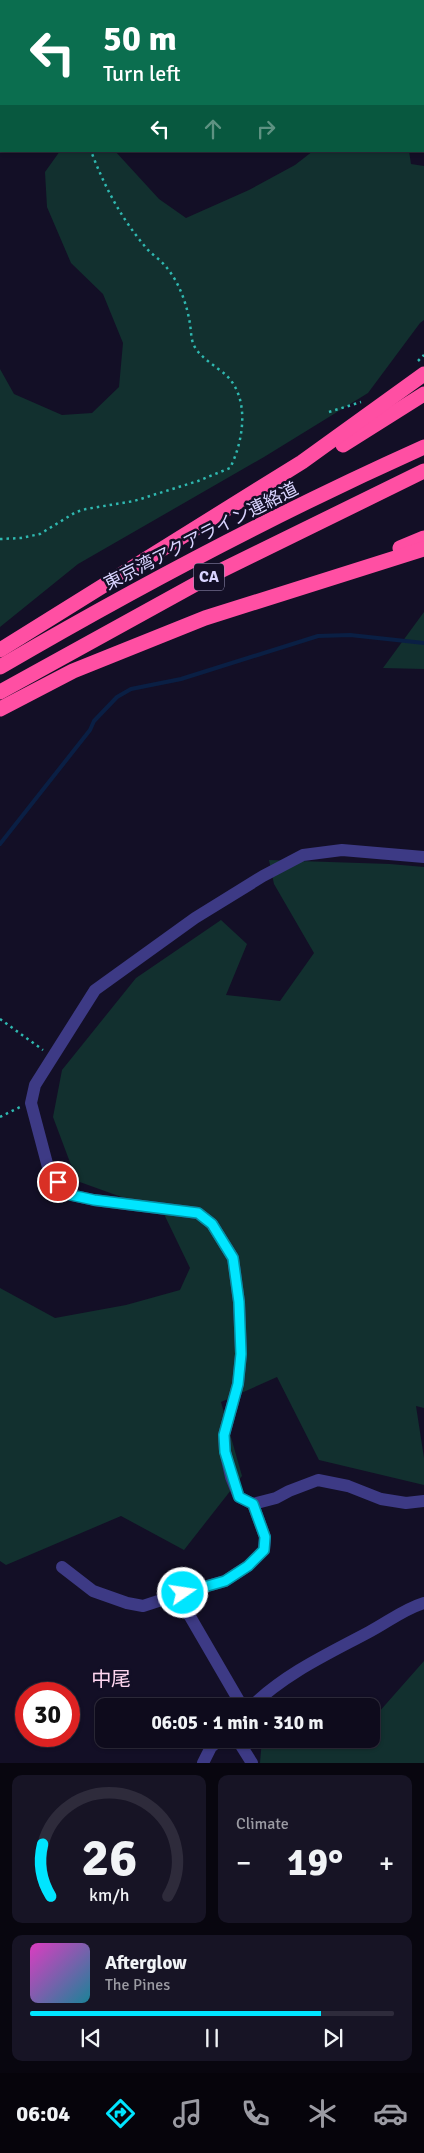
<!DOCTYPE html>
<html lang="en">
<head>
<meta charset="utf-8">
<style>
	:root { --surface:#0e0b1c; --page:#171425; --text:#f1f3f6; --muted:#9b9ba3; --line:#2e2b3b; --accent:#00e5ff }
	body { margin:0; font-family:Signika,"Noto Sans JP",sans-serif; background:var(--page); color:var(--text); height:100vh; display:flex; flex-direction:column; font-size:19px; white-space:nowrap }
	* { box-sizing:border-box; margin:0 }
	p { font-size:16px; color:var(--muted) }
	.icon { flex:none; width:28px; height:28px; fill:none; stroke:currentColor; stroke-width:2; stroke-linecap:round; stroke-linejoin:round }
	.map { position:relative; height:1763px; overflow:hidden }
	.details { display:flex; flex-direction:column; gap:12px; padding:12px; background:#08060f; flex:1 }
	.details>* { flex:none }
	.hud { position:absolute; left:0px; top:0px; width:425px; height:152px; box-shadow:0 1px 4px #0004,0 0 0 1px var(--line); background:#0b6e4f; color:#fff; overflow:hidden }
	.speed { position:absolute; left:15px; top:1682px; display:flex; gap:10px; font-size:25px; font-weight:700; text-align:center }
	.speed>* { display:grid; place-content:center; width:65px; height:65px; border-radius:50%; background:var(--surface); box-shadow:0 1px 4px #0004,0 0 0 1px var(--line); line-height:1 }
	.speed .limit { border:8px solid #d22; background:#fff; color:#111 }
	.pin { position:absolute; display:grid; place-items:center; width:42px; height:42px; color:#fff; margin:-21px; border:2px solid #fff; border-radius:50%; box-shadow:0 1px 5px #0007 }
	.me { position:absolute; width:55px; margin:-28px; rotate:77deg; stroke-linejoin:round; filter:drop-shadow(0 0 4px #0008) }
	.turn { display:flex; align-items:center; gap:18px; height:105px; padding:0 20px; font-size:22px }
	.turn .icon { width:65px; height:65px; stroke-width:2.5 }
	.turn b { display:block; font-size:35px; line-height:42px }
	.lanes { display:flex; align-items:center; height:48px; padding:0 20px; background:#0003; justify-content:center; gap:25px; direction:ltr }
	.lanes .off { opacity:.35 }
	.big { font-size:38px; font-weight:800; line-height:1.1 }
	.details .card { flex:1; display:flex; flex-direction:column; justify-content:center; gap:8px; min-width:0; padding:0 18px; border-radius:10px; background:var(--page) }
	.details .dial { align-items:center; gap:0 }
	.dial svg { height:130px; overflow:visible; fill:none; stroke:var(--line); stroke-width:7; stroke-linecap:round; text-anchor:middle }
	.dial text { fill:var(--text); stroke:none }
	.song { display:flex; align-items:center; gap:15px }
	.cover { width:60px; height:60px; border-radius:8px; background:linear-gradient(135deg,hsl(310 70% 55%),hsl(190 70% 35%)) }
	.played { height:5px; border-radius:2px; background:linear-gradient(90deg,var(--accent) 80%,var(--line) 80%) }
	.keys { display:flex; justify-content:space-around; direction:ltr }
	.heat { display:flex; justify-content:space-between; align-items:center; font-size:28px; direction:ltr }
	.details .tiles { flex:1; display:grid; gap:12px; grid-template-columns:1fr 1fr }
	.card:last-child { grid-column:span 2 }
	.trip { position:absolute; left:95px; top:1698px; width:285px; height:50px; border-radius:10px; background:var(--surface); box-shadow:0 1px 4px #0004,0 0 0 1px var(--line); font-weight:800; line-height:50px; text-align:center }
	.tab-bar { display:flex; height:80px; justify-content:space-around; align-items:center; background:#06040b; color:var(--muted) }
	.tab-bar .icon { width:35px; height:35px }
	.tab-bar .current { color:var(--accent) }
	.tab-bar b { font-size:22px; color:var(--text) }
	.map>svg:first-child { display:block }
	.green { fill:#12302f }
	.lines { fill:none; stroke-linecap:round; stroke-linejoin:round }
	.stream { stroke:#0a1f44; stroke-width:4 }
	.path { stroke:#2fb8b0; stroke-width:2.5; stroke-dasharray:2.5 4; stroke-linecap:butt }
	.minor { stroke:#3d3a85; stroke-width:12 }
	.highway { stroke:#ff4fa3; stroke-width:15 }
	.route-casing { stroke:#0095a6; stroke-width:12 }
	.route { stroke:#00e5ff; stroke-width:9 }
	.labels { text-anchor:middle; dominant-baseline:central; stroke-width:5; stroke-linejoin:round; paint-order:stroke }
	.shield { fill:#130f26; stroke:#9e99be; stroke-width:1 }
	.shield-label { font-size:16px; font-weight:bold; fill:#d9d4ff }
	.street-label { font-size:18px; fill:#d9d4ff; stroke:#130f26 }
	.quarter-label { font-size:20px; fill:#ffd6f0; stroke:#130f26 }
</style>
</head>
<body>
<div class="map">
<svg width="424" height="1763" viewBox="0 0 424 1763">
	<rect width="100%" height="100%" fill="#130f26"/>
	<!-- green -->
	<g class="green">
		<polygon points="60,151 115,151 159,199 186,218 249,190 295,165 313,151 409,151 411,164 424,166 424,320 420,323 368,393 264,457 78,564 0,627 0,369 14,394 62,415 92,413 119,387 123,343 103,294 71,263 47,207 45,172"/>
		<polygon points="424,612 424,669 383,668"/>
		<polygon points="269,860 390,864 424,867 424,1408 416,1406 424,1458 424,1485 319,1460 277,1377 221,1402 242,1476 184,1550 121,1516 6,1565 0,1561 0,1288 55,1318 126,1305 180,1290 190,1268 163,1212 77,1181 53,1117 62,1070 136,978 221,920 247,944 226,995 280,1001 314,953 274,884"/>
		<polygon points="424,1661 424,1763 260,1763 262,1739 371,1739 371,1721"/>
	</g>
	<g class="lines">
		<!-- stream -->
		<g class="stream">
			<polyline points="95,1 96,0"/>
			<polyline points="0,84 1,83"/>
			<polyline points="0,844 90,730 94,721 117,697 131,689 181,679 318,636 350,635 424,643"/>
		</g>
		<!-- path -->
		<g class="path">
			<polyline points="26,0 27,1"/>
			<polyline points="370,1 370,0"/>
			<polyline points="418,361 424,355"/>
			<polyline points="329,412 361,402"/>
			<path d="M0,539L21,538L40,534L76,512L86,509L134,501L198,481L230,468C244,440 250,398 226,375C216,366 198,357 193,343C191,338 191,330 190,324C187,305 180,284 167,268C162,261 154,256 148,250C122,220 105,188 91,151"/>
			<polyline points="0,1019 43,1050"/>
			<polyline points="0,1117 20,1107"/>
		</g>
		<!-- minor -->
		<g class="minor">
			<polyline points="253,1504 276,1498 289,1491 318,1480 348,1486 381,1499 406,1503 424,1501"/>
			<polyline points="62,1567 93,1591 127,1603 143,1606 183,1593"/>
			<polyline points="242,1706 181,1601 183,1593 225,1581 248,1566 264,1550 265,1537 253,1504 239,1497 231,1477 225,1451 224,1435 238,1384 241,1354 239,1302 233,1258 212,1224 198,1213 94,1200 71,1195 49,1171 31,1103 35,1085 95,990 195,918 263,876 303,855 342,850 424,857"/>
			<path d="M252,1706C286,1673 328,1654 369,1632C388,1622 404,1609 424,1603"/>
			<polyline points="237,1739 252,1763"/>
			<polyline points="203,1763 211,1747 221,1739"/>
		</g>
		<!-- highway -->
		<g class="highway">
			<polyline points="343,445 424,394"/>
			<polyline points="400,548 424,538"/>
			<polyline points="0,650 302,462 424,374"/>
			<path d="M0,667C137,587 279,512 424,447"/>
			<polyline points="0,692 214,574 424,471"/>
			<polyline points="0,709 73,671 205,618 424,549"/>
		</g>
	</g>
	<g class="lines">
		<!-- route casing -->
		<g class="route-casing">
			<polyline id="route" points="58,1182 71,1195 94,1200 198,1213 212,1224 233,1258 239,1302 241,1354 238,1384 224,1435 225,1452 239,1497 253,1504 265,1537 264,1550 248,1566 225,1581 183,1593"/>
		</g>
		<!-- route -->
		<use href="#route" class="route"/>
	</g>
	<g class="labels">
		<!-- shield labels -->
		<rect class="shield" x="194" y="563.5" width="30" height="27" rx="4"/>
		<g class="shield-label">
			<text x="209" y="577">CA</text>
		</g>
		<!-- street labels -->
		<g class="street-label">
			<text transform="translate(201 536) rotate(-27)">東京湾アクアライン連絡道</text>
		</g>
		<!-- quarter labels -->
		<g class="quarter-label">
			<text x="111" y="1679">中尾</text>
		</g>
	</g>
</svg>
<div class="speed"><div class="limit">30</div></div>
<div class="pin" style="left:58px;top:1182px;background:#d93025"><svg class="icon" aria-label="arrive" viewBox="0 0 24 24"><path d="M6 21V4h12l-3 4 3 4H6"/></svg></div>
<svg class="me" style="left:183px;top:1593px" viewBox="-20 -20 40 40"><circle r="17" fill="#00e5ff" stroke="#fff" stroke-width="3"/><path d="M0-11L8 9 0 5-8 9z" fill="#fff"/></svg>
<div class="trip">06:05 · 1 min · 310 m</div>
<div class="hud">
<div class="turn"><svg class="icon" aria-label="left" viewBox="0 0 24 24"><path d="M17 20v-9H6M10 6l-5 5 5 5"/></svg><div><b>50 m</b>Turn left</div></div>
<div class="lanes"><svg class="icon" aria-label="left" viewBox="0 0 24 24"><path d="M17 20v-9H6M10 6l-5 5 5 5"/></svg><svg class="icon off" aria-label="ahead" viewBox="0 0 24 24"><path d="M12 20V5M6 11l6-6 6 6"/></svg><svg class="icon off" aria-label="right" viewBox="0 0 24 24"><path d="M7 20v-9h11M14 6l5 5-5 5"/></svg></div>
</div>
</div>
<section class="details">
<div class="tiles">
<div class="card dial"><svg viewBox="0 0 100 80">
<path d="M14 69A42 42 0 1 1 86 69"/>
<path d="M14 69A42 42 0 0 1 9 37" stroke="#00e5ff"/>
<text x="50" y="56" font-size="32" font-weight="700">26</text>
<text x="50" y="72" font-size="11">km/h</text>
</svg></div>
<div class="card"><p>Climate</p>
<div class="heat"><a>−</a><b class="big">19°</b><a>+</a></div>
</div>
<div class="card">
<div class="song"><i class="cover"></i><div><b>Afterglow</b><p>The Pines</p></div></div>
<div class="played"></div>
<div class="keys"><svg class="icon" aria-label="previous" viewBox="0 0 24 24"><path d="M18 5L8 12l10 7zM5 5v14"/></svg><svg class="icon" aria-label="pause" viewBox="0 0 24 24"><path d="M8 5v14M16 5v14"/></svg><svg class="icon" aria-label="next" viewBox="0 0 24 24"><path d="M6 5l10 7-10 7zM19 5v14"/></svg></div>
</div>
</div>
</section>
<nav class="tab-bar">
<b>06:04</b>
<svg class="icon current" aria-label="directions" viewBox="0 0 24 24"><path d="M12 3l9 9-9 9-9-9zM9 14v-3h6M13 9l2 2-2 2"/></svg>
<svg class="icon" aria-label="music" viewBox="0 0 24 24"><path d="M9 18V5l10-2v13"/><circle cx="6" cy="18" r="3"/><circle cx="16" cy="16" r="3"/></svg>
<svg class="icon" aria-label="phone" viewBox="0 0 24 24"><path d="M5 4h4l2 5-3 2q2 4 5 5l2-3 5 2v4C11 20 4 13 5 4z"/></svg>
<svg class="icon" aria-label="climate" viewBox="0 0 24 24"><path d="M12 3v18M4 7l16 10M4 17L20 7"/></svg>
<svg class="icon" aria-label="car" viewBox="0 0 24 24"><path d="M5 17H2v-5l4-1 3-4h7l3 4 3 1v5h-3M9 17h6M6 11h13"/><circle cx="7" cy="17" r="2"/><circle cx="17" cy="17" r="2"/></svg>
</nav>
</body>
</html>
